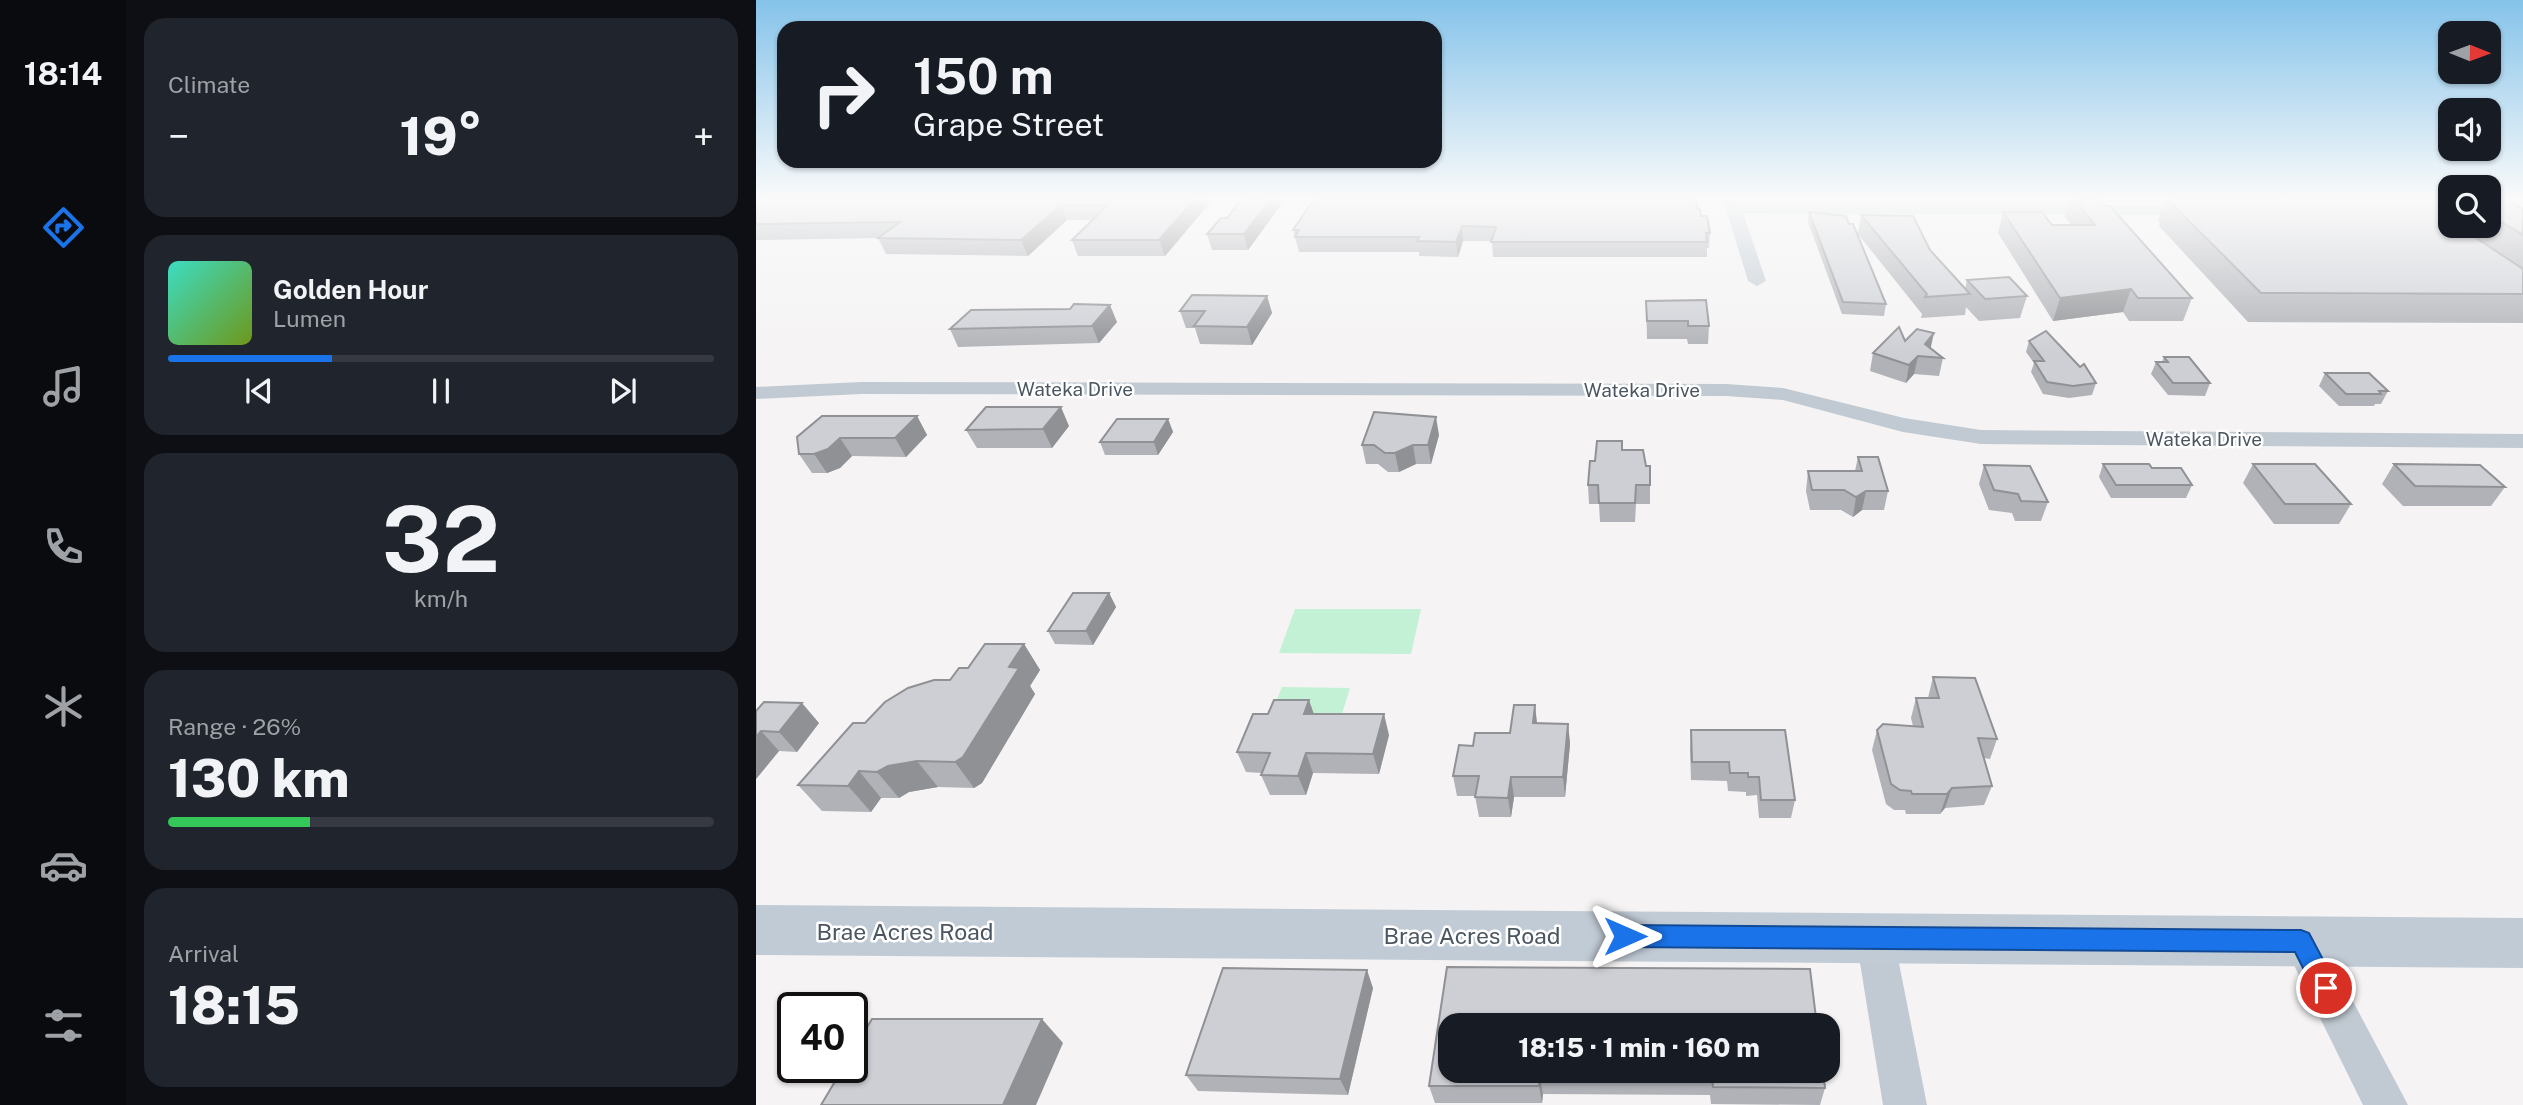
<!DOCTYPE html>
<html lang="en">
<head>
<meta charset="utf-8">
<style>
	:root { --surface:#171b24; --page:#20242c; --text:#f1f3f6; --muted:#9ea1a6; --line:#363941; --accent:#1a73e8 }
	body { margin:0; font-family:"Public Sans",sans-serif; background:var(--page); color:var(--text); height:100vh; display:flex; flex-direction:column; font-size:26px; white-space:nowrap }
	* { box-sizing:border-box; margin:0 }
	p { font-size:23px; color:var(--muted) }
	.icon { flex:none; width:38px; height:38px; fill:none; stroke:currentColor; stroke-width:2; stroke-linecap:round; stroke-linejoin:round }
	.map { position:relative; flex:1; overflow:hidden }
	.side { display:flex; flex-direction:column; gap:18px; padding:18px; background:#0d0f14; width:630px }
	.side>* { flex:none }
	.top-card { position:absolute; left:21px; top:21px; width:665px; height:147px; border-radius:21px; box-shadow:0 2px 5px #0004; background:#171b24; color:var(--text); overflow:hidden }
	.needle { width:46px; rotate:91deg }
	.buttons { position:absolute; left:1682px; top:21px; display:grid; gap:14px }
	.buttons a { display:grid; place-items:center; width:63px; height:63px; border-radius:14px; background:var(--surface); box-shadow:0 2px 5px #0004; font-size:35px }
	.speed { position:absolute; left:21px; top:992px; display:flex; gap:14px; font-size:35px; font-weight:700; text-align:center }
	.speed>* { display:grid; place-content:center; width:91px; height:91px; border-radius:50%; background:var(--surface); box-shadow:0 2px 5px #0004; line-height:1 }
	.speed .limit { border:4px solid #111; border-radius:10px; background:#fff; color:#111 }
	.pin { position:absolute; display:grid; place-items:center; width:60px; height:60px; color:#fff; margin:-30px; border:4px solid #fff; border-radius:50%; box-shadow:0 2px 7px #0007 }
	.me { position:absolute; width:77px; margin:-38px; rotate:90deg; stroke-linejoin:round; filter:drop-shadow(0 0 5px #0008) }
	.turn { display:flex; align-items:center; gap:24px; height:147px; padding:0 21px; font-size:32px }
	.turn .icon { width:91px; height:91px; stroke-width:2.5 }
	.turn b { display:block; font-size:49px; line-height:60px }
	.big { font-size:52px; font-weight:800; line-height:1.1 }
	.side .card { flex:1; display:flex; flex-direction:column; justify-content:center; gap:10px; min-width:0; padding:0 24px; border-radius:21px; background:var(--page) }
	.side .dial { align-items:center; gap:0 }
	.dial b { font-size:91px; line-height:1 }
	.song { display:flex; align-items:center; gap:21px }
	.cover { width:84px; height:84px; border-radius:10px; background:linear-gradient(135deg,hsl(170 70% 55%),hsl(80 70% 35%)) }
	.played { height:7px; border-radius:4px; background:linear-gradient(90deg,var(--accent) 30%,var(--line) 30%) }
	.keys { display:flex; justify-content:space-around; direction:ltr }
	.heat { display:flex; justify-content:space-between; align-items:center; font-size:38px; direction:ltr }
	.charge { height:10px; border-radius:5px; background:linear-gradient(90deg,#34c759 26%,var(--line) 0) }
	.trip { position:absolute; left:682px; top:1013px; width:402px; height:70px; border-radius:21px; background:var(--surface); box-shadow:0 2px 5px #0004; font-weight:800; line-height:70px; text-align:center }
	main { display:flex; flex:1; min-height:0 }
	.tabs { display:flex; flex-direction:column; width:126px; justify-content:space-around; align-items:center; background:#090b0e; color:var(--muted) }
	.tabs .icon { width:49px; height:49px }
	.tabs .on { color:var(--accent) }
	.tabs b { font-size:32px; color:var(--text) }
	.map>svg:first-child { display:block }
	.green { fill:#c3f1d5 }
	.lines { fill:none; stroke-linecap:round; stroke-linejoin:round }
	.street { fill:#c1cad2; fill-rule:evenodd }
	.secondary { fill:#c1cbd6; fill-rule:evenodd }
	.wall { fill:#b0b2b7 }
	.shaded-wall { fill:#909195 }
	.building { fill:#cdcfd5; stroke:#909195; stroke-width:2 }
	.route { fill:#1a73e8; stroke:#114b97; stroke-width:2 }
	.labels { text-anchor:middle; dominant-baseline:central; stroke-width:5; stroke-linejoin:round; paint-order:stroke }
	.street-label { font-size:19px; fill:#4a5661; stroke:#fff }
	.near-street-label { font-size:23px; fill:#4a5661; stroke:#fff }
</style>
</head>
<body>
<main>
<nav class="tabs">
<b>18:14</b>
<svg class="icon on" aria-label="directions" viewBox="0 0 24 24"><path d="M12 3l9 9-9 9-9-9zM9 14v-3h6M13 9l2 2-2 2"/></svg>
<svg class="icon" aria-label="music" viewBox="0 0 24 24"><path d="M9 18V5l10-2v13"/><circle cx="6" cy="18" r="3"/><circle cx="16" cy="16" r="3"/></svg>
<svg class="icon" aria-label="phone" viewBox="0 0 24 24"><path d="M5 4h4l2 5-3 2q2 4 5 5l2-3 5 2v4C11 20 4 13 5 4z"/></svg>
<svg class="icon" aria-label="climate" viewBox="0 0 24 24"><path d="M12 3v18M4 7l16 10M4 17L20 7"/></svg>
<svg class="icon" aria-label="car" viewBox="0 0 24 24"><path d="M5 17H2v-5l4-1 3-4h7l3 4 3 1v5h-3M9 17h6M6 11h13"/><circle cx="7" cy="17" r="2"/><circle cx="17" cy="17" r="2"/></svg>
<svg class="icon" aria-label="filters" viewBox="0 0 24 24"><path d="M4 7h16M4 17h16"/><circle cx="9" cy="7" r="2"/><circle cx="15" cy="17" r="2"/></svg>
</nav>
<section class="side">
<div class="card"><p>Climate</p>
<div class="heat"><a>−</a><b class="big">19°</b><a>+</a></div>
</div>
<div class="card">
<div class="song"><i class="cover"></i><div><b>Golden Hour</b><p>Lumen</p></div></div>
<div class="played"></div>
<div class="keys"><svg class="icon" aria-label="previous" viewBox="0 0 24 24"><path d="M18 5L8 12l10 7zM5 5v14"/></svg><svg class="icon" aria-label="pause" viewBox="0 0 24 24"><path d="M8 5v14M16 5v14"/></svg><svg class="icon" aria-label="next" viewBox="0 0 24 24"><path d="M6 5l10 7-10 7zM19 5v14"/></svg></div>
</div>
<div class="card dial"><b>32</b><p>km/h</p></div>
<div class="card"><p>Range · 26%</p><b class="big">130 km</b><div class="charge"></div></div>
<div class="card"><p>Arrival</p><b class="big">18:15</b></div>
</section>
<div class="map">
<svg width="1767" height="1105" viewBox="0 0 1767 1105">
	<rect width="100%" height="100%" fill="#f5f3f3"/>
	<!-- green -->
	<g class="green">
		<polygon points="539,609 665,609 655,654 523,653"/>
		<polygon points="526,687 594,688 584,720 513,719"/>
	</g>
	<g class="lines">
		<!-- street -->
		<g class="street">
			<polygon points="967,199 983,199 984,203 1440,205 1448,210 1440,215 987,213 1010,281 1001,286 992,281"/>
			<polygon points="105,382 970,384 1027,388 1148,418 1225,430 1767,434 1767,448 1225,444 1147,432 1027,400 970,396 105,394 0,399 0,387"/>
			<polygon points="1119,920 1132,925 1138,938 1171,1105 1127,1105 1100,938 1106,925"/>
			<polygon points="1545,923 1558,928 1652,1105 1607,1105 1526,941 1532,928"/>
		</g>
		<!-- secondary -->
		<polygon class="secondary" points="0,905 1767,918 1767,968 0,955"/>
	</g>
	<!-- wall -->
	<g class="wall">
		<polygon points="0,199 457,199 409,256 322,256 316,240 336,220 311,220 272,256 130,254 122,238 0,240"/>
		<polygon points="486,199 529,199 492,250 456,250 451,234 471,218"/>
		<polygon points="1258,199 1343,199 1436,298 1427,321 1373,321 1367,312 1297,321 1242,233 1247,212 1296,225 1315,225 1309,217 1314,201"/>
		<polygon points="1409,199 1694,199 1694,226 1732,226 1732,199 1767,209 1767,323 1492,322 1403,226 1404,222 1402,220"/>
		<polygon points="941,209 954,233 953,248 951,248 951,257 737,257 736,241 707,241 702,257 663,256 663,252 543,252 537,230"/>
		<polygon points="1053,212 1130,304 1128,316 1086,314 1052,222"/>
		<polygon points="1105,215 1174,250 1209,289 1211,280 1271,296 1264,318 1223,321 1210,307 1209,315 1165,318 1166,314 1102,234"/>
		<polygon points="511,296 516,313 496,345 444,344 439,328 430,328 424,311"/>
		<polygon points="890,301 953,326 952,344 932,344 931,339 891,339"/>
		<polygon points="361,322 343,343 202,347 194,329"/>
		<polygon points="1149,341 1175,349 1187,358 1183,376 1158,374 1150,383 1114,371 1117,353"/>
		<polygon points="1273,341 1340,383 1336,395 1313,398 1287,394 1275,372 1278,363 1270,352"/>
		<polygon points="1408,357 1454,383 1449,396 1412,395 1395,374 1400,362 1406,362"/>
		<polygon points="1569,373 1632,391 1625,404 1619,404 1618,406 1583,406 1563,386"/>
		<polygon points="161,416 171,435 150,457 96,456 84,468 71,473 56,473 43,454 41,437"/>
		<polygon points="412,419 417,432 402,455 349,455 344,442"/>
		<polygon points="313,426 296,448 221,448 210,430"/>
		<polygon points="683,435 675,464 660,464 643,472 632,472 622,464 610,464 606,445"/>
		<polygon points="866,450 890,466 894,466 894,504 880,504 879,522 844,522 843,504 833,504 832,485 839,461"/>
		<polygon points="1102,457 1132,491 1128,510 1106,510 1097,517 1085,510 1054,510 1050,491 1052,471 1099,471"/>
		<polygon points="1347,464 1396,468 1436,485 1430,498 1355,498 1343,477"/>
		<polygon points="1497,464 1595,504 1583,524 1518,524 1487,483"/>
		<polygon points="1638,464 1749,487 1735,506 1647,506 1626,484"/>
		<polygon points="1228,465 1292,502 1285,521 1259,521 1256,513 1233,510 1223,484"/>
		<polygon points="353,593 360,607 337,645 299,644 292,631"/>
		<polygon points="268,644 284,670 274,686 279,694 226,783 218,788 182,787 153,792 143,798 125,798 115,812 66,811 42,785 109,723 194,680"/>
		<polygon points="1177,677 1241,739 1234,759 1228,758 1236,786 1228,805 1189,808 1184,814 1150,814 1149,810 1138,810 1130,804 1116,750 1121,730 1157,726 1155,718 1160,698 1172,698"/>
		<polygon points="779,705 781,723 812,724 814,744 809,797 758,797 755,817 723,817 719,796 701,796 697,776 717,746 754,733"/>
		<polygon points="0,711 63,723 41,752 23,751 0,779"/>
		<polygon points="558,714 633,735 623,774 557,773 550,795 514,795 505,775 506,773 490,772 481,752"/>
		<polygon points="935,730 1039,800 1035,818 1003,818 1001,795 990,796 990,792 972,791 971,781 935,780 934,749"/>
		<polygon points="691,967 1067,1071 1069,1088 1064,1105 955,1104 954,1095 787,1094 786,1103 679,1103 673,1086"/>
		<polygon points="617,988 592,1095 442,1091 430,1075"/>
	</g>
	<!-- shaded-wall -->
	<g class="shaded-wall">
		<polygon points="439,199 457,199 409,256 403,240"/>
		<polygon points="515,199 529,199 492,250 488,234"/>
		<polygon points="305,205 311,220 272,256 265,240"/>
		<polygon points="706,226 707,241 702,257 700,242"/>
		<polygon points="1375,289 1367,312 1297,321 1304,298"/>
		<polygon points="511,296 516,313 496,345 491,327"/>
		<polygon points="354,305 361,322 343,343 336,326"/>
		<polygon points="1178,333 1174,351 1169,344"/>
		<polygon points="1162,356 1158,374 1150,383 1153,365"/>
		<polygon points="305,407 313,426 296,448 287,429"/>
		<polygon points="161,416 171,435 150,457 139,438"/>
		<polygon points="680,417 683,435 675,464 672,445"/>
		<polygon points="412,419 417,432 402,455 398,442"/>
		<polygon points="84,438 96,456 84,468 71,473 58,454"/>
		<polygon points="657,445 660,464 643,472 639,453"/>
		<polygon points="1110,491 1106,510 1097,517 1100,497"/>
		<polygon points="353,593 360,607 337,645 330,631"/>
		<polygon points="268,644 284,670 274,686 279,694 226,783 218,788 199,762 253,667"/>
		<polygon points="553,700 560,720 548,714"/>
		<polygon points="46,703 63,723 41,752 23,732"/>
		<polygon points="779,705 781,725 777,723"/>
		<polygon points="628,714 633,735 623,774 617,754"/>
		<polygon points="812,724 814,744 809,797 807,777"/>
		<polygon points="5,731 23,751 0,779 0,737"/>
		<polygon points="550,753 557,773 550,795 542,776"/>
		<polygon points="161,761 182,787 153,792 143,798 121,772 132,766"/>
		<polygon points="103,771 125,798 115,812 92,786"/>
		<polygon points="755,777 758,797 755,817 752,798"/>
		<polygon points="1196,788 1189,808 1184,814 1191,794"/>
		<polygon points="611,970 617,988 592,1095 584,1079"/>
		<polygon points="286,1019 307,1043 280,1105 247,1105"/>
		<polygon points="784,1078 787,1094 786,1103 783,1086"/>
	</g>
	<!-- building -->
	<g class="building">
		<polygon points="0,199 356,199 349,205 305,205 265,240 122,238 144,222 0,224"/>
		<polygon points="358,199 439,199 403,240 316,240"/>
		<polygon points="486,199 515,199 488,234 451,234 465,218 471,218"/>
		<polygon points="558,199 940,199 941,209 944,209 945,216 951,216 954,233 950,233 951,242 735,242 740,227 706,226 700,242 661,241 663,237 539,237 543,230 537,230"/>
		<polygon points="1318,199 1343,199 1349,206 1354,206 1436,298 1382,298 1375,289 1304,298 1247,212 1286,212 1296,225 1339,225"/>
		<polygon points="1416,199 1694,199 1694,217 1692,220 1694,221 1694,226 1702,226 1767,269 1767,294 1505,293 1412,200 1417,200"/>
		<polygon points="1732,199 1750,199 1767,209 1767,235 1732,214"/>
		<polygon points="1053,212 1090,216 1093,224 1097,224 1130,304 1087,302"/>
		<polygon points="1105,215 1157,216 1174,250 1214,294 1169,297 1171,294"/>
		<polygon points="1253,277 1271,296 1229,299 1211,280"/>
		<polygon points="436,295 511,296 491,327 438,326 449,311 424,311"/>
		<polygon points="950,300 953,326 932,326 932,321 891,321 890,301"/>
		<polygon points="318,304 354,305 336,326 194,329 215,310 314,309"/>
		<polygon points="1143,327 1149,341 1161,329 1178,333 1169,344 1187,358 1162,356 1153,365 1117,353"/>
		<polygon points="1290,331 1324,367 1328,364 1340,383 1317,386 1291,382 1278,361 1288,361 1273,341"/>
		<polygon points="1408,357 1433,357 1454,383 1417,383 1400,362 1412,362"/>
		<polygon points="1569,373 1613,373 1632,391 1623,391 1625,394 1590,394"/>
		<polygon points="230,407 305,407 287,429 210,430"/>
		<polygon points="618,412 680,417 672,445 657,445 639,453 629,453 618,445 606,445"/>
		<polygon points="66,416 161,416 139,438 84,438 72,449 58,454 43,454 41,437"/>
		<polygon points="361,419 412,419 398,442 344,442"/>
		<polygon points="841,441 866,441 866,450 887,450 890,466 894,466 894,485 880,485 879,503 843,503 842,485 832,485 834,461 839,461"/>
		<polygon points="1102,457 1122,457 1132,491 1110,491 1100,497 1088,490 1056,490 1052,471 1106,471"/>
		<polygon points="1347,464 1393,464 1396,468 1425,468 1436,485 1360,485"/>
		<polygon points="1497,464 1559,464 1595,504 1529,504"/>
		<polygon points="1638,464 1724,465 1749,487 1659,486"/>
		<polygon points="1228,465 1274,466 1292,502 1265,501 1262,494 1238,490"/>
		<polygon points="317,593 353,593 330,631 292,631"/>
		<polygon points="229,644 268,644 253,667 263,668 207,757 199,762 161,761 132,766 121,772 103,771 92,786 42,785 97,723 109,723 129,702 152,688 178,680 194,680 203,668 212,668"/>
		<polygon points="1177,677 1219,678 1241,739 1222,738 1236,786 1196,788 1191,794 1156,794 1155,791 1144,790 1135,784 1121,730 1127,724 1167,727 1160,698 1183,698"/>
		<polygon points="518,700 553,700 548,714 628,714 617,754 550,753 542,776 505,775 514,753 481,752 497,714 512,714"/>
		<polygon points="8,702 46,703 23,732 5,731 0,737 0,711"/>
		<polygon points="758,705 779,705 777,723 812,724 807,777 755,777 752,798 719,797 723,776 697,776 703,745 717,746 719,733 754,733"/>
		<polygon points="935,730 1029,730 1039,800 1005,800 1003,777 992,777 992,773 974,773 973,762 936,762"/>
		<polygon points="691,967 1054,969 1061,1026 695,1026 695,1071 1067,1071 1069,1088 957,1087 956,1078 784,1078 783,1086 673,1086"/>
		<polygon points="467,968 611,970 584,1079 430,1075"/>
		<polygon points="116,1019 286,1019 247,1105 65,1105 87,1068 96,1068 96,1052"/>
	</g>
	<!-- sky -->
	<linearGradient id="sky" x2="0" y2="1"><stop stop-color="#85c3ea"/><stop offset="0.56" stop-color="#fafafa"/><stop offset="1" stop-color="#fafafa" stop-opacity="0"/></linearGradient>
	<rect width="1767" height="354" fill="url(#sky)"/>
	<!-- route -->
	<polygon class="route" points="869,925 1545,930 1553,933 1582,988 1578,996 1570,1000 1561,996 1539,952 869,947 861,944 858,936 861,929"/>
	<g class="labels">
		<!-- street labels -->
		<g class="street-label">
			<text x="319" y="389">Wateka Drive</text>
			<text x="886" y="390">Wateka Drive</text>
			<text x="1448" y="439">Wateka Drive</text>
		</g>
		<!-- near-street labels -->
		<g class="near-street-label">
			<text x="149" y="931">Brae Acres Road</text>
			<text x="716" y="935">Brae Acres Road</text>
		</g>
	</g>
</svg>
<div class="buttons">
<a><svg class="needle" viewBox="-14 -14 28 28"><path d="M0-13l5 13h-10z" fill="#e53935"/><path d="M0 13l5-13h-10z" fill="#9ea1a6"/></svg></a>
<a><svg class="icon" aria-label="sound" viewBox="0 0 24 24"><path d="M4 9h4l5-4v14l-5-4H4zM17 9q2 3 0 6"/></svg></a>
<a><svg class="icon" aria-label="search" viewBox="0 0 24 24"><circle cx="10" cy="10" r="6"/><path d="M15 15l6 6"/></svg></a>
</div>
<div class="speed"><div class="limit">40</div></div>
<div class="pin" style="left:1570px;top:988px;background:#d93025"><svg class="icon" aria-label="arrive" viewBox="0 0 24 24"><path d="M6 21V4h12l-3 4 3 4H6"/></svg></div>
<svg class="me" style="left:869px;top:936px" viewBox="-20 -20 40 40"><path d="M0-17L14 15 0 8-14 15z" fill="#1a73e8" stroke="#fff" stroke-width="4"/></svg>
<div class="trip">18:15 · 1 min · 160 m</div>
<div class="top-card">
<div class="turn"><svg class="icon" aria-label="right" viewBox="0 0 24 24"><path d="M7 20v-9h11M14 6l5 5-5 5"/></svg><div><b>150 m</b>Grape Street</div></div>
</div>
</div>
</main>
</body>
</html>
